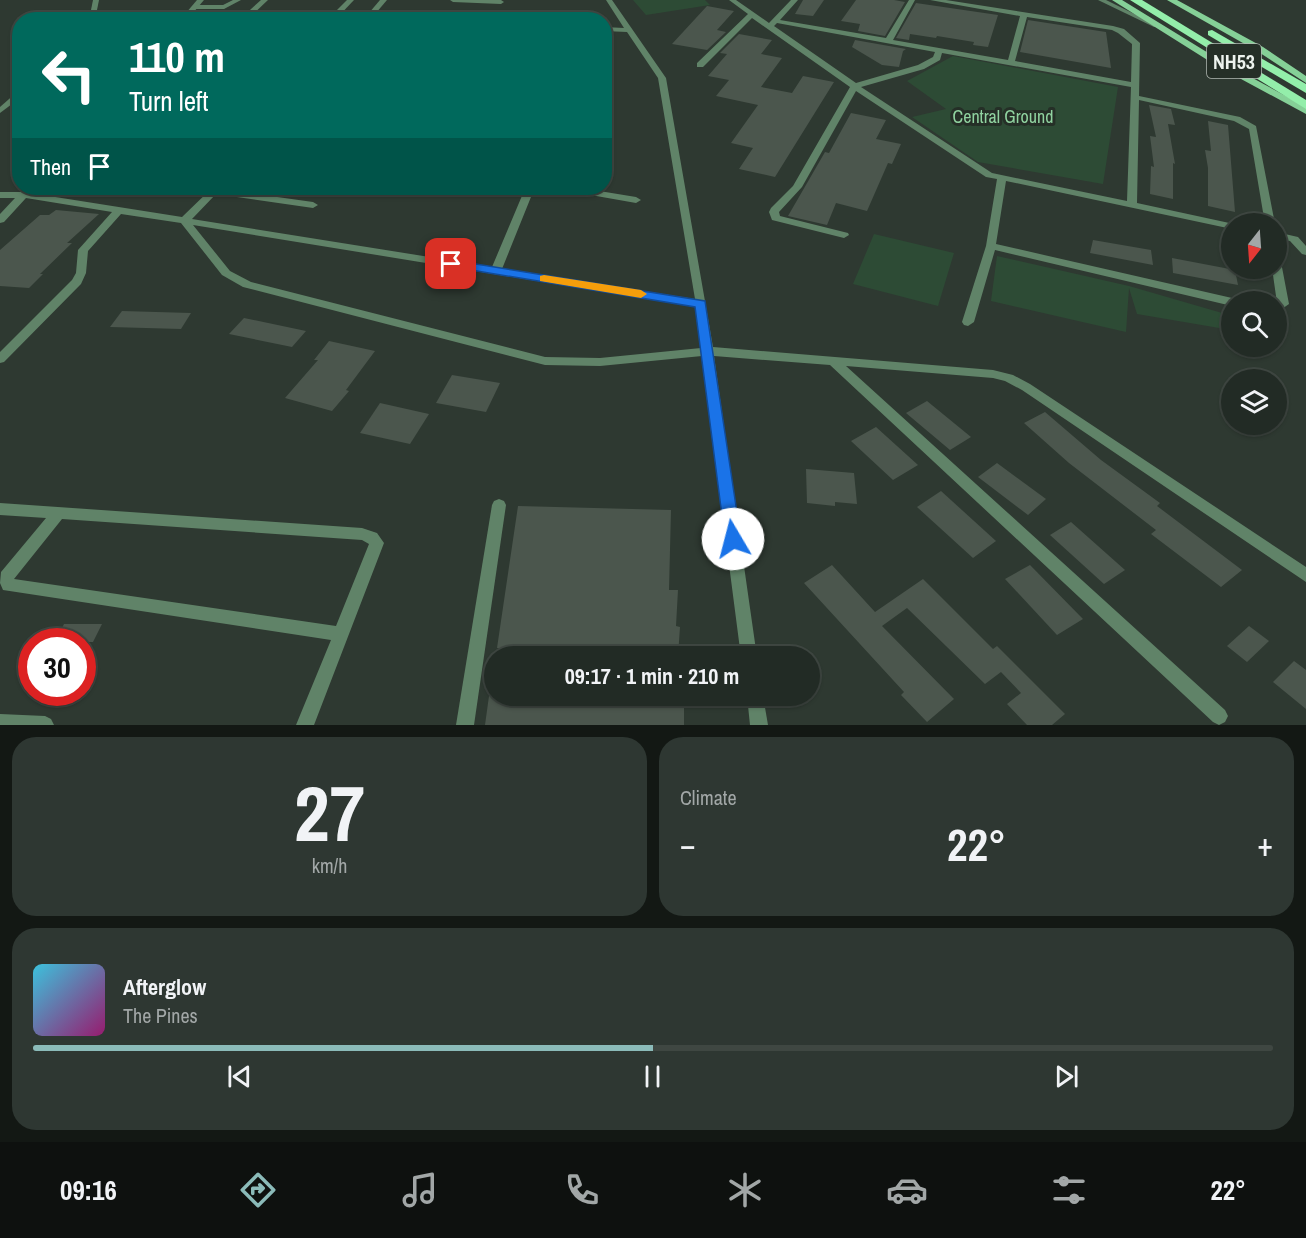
<!DOCTYPE html>
<html lang="en">
<head>
<meta charset="utf-8">
<style>
	:root { --surface:#222b25; --page:#2e3732; --text:#f1f3f6; --muted:#a2a7a7; --line:#3f4742; --accent:#8bbbb9 }
	body { margin:0; font-family:"Archivo Narrow",sans-serif; background:var(--page); color:var(--text); height:100vh; display:flex; flex-direction:column; font-size:22px; white-space:nowrap }
	* { box-sizing:border-box; margin:0 }
	p { font-size:20px; color:var(--muted) }
	.icon { flex:none; width:33px; height:33px; fill:none; stroke:currentColor; stroke-width:2; stroke-linecap:round; stroke-linejoin:round }
	.map { position:relative; height:725px; overflow:hidden }
	.sheet { display:flex; flex-direction:column; gap:12px; padding:12px; background:#131814; flex:1 }
	.sheet>* { flex:none }
	.hud { position:absolute; left:12px; top:12px; width:600px; height:183px; border-radius:24px; box-shadow:0 2px 4px #0004,0 0 0 2px var(--line); background:#00695c; color:#fff; overflow:hidden }
	.needle { width:39px; rotate:197deg }
	.tools { position:absolute; left:1221px; top:213px; display:grid; gap:12px }
	.tools a { display:grid; place-items:center; width:66px; height:66px; border-radius:50%; background:var(--surface); box-shadow:0 2px 4px #0004,0 0 0 2px var(--line); font-size:30px }
	.speed { position:absolute; left:18px; top:628px; display:flex; gap:12px; font-size:30px; font-weight:700; text-align:center }
	.speed>* { display:grid; place-content:center; width:78px; height:78px; border-radius:50%; background:var(--surface); box-shadow:0 2px 4px #0004,0 0 0 2px var(--line); line-height:1 }
	.speed .limit { border:9px solid #d22; background:#fff; color:#111 }
	.pin { position:absolute; display:grid; place-items:center; width:51px; height:51px; color:#fff; margin:-26px; border-radius:12px; box-shadow:0 3px 9px #0006 }
	.me { position:absolute; width:66px; margin:-33px; rotate:352deg; stroke-linejoin:round; filter:drop-shadow(0 0 4px #0008) }
	.turn { display:flex; align-items:center; gap:21px; height:126px; padding:0 18px; font-size:27px }
	.turn .icon { width:78px; height:78px; stroke-width:2.5 }
	.turn b { display:block; font-size:42px; line-height:51px }
	.then { display:flex; align-items:center; height:57px; padding:0 18px; background:#0003; gap:12px; font-size:22px }
	.big { font-size:45px; font-weight:700; line-height:1.1 }
	.sheet .widget { flex:1; display:flex; flex-direction:column; justify-content:center; gap:9px; min-width:0; padding:0 21px; border-radius:24px; background:var(--page) }
	.sheet .dial { align-items:center; gap:0 }
	.dial b { font-size:78px; line-height:1 }
	.song { display:flex; align-items:center; gap:18px }
	.cover { width:72px; height:72px; border-radius:9px; background:linear-gradient(135deg,hsl(190 70% 55%),hsl(320 70% 35%)) }
	.played { height:6px; border-radius:3px; background:linear-gradient(90deg,var(--accent) 50%,var(--line) 50%) }
	.keys { display:flex; justify-content:space-around; direction:ltr }
	.heat { display:flex; justify-content:space-between; align-items:center; font-size:33px; direction:ltr }
	.sheet .tiles { flex:1; display:grid; gap:12px; grid-template-columns:1fr 1fr }
	.widget:last-child { grid-column:span 2 }
	.trip { position:absolute; left:484px; top:646px; width:336px; height:60px; border-radius:30px; background:var(--surface); box-shadow:0 2px 4px #0004,0 0 0 2px var(--line); font-weight:700; line-height:60px; text-align:center }
	.dock { display:flex; height:96px; justify-content:space-around; align-items:center; background:#0e110f; color:var(--muted) }
	.dock .icon { width:42px; height:42px }
	.dock .selected { color:var(--accent) }
	.dock b { font-size:27px; color:var(--text) }
	.map>svg:first-child { display:block }
	.green { fill:#2d4b35 }
	.building { fill:#4b564d }
	.lines { fill:none; stroke-linecap:round; stroke-linejoin:round }
	.lane { fill:#608368; fill-rule:evenodd }
	.street { fill:#608368; fill-rule:evenodd }
	.primary { fill:#85d097; fill-rule:evenodd }
	.highway { fill:#93eeaa; fill-rule:evenodd }
	.route { fill:#1a73e8; stroke:#114b97; stroke-width:1.5 }
	.slow { fill:#f59e0b }
	.labels { text-anchor:middle; dominant-baseline:central; stroke-width:6; stroke-linejoin:round; paint-order:stroke }
	.far-park-label { font-size:18px; fill:#90d3a0; stroke:#252f27 }
	.shield { fill:#252f27; stroke:#b1b8b2; stroke-width:1.5 }
	.shield-label { font-size:20px; font-weight:bold; fill:#edf3ee }
</style>
</head>
<body>
<div class="map">
<svg width="1306" height="725" viewBox="0 0 1306 725">
	<rect width="100%" height="100%" fill="#2e3931"/>
	<!-- green -->
	<g class="green">
		<polygon points="633,0 705,0 710,5 646,15"/>
		<polygon points="953,56 1118,87 1103,184 978,162 912,117 946,109 907,81"/>
		<polygon points="874,234 954,253 938,306 853,284"/>
		<polygon points="997,256 1129,286 1229,315 1231,330 1137,314 1129,288 1126,332 991,301"/>
	</g>
	<!-- building -->
	<g class="building">
		<polygon points="803,0 824,0 813,16 795,14"/>
		<polygon points="856,0 894,0 905,2 885,36 858,31 860,24 841,21"/>
		<polygon points="916,3 998,15 988,47 973,45 974,42 937,36 936,38 910,34 909,40 896,38"/>
		<polygon points="707,6 734,11 717,30 726,32 707,50 672,44"/>
		<polygon points="1028,20 1106,32 1111,68 1020,52"/>
		<polygon points="739,34 772,40 761,54 782,58 761,87 792,93 803,76 834,82 775,177 739,169 753,148 731,143 758,105 716,96 729,80 708,76 727,54 720,53"/>
		<polygon points="855,40 906,49 903,51 899,67 882,65 852,47"/>
		<polygon points="1149,105 1171,109 1175,125 1168,124 1175,164 1173,163 1173,199 1150,194 1151,166 1154,167 1150,136 1156,137"/>
		<polygon points="851,113 886,120 876,139 901,144 892,164 888,163 867,211 836,203 827,225 788,216 825,152 829,153"/>
		<polygon points="1208,121 1228,125 1235,212 1208,206 1208,168 1205,150 1211,151"/>
		<polygon points="56,210 99,214 67,243 72,243 40,274 43,274 29,288 0,286 0,250 40,215 49,215"/>
		<polygon points="1093,240 1151,250 1153,265 1090,253"/>
		<polygon points="1172,258 1235,270 1238,285 1173,273"/>
		<polygon points="122,311 191,313 181,329 110,327"/>
		<polygon points="244,318 306,331 292,347 229,334"/>
		<polygon points="329,341 375,351 346,390 349,391 332,411 285,398 318,360 314,360"/>
		<polygon points="452,375 500,383 486,412 436,403"/>
		<polygon points="927,401 971,437 950,450 906,413"/>
		<polygon points="380,403 429,414 410,444 360,433"/>
		<polygon points="1045,412 1101,460 1160,503 1157,506 1242,570 1221,587 1151,534 1156,530 1069,463 1024,423"/>
		<polygon points="876,427 918,465 893,480 851,441"/>
		<polygon points="997,463 1046,499 1028,515 978,477"/>
		<polygon points="806,469 854,473 857,504 835,502 835,506 807,503"/>
		<polygon points="941,491 996,541 973,558 917,507"/>
		<polygon points="518,506 671,510 669,590 678,590 676,626 680,627 678,656 622,652 622,650 497,648"/>
		<polygon points="1071,522 1125,570 1104,584 1050,535"/>
		<polygon points="832,565 875,612 923,579 993,649 997,646 1065,714 1052,725 1027,725 1007,704 1021,693 1001,672 985,684 907,608 882,626 954,699 927,722 901,695 904,692 804,583"/>
		<polygon points="1030,565 1083,619 1057,635 1005,579"/>
		<polygon points="64,624 102,624 93,642 55,642"/>
		<polygon points="1249,626 1269,641 1247,662 1227,646"/>
		<polygon points="1294,661 1306,670 1306,709 1273,682"/>
		<polygon points="489,696 668,696 668,704 684,705 684,725 485,725"/>
	</g>
	<g class="lines">
		<!-- lane -->
		<g class="lane">
			<polygon points="93,0 99,0 95,20 89,20"/>
			<polygon points="233,0 241,0 224,9 195,9 192,7 195,5 223,5"/>
			<polygon points="1098,0 1106,0 1159,26 1154,27"/>
			<polygon points="17,92 20,92 20,98 0,113 0,107"/>
		</g>
		<!-- street -->
		<g class="street">
			<polygon points="197,0 204,0 187,20 180,20"/>
			<polygon points="261,0 268,0 247,20 239,20"/>
			<polygon points="347,0 354,0 335,20 327,20"/>
			<polygon points="380,0 387,0 370,20 363,20"/>
			<polygon points="450,0 501,0 504,2 501,4 453,2"/>
			<path d="M606,0H612L666,78L713,347L993,370L1013,375L1030,384L1306,567V582L1022,390L1005,381L993,378L846,366L1225,710L1228,716L1225,722L1219,725L1213,722L830,365L714,356L757,657H741L702,356L600,366L545,365L243,287L222,275L181,223L121,214L88,251L86,273L81,284L4,362L0,363V352L72,280L76,273L78,250L112,212L26,198L4,222L0,223V214L15,198H0V192H21L25,190L30,193L182,217L212,188H221V189L313,202L318,205L313,208L216,194L192,219L492,267L524,191L528,188H537L533,192L502,269L695,299L658,78L627,32L604,31V27L624,28ZM193,225L696,307L701,348L600,358L545,357L251,282L230,271Z"/>
			<path d="M729,0H736L769,23L791,0H798L780,20L886,38L909,0H915L893,40L1008,60L1020,16L930,0H946L1113,26L1124,29L1140,43L1139,96L1240,117L1256,126L1275,224H1265L1249,129L1234,121L1139,100L1137,203L1234,224H1232V229L1006,181L996,244L1232,298L1237,302H1232V306L995,250L974,322L968,326L964,325L962,322L986,246L997,179L986,177L856,91L802,187L779,212L780,216L848,233L849,235L844,238L772,220L769,212L771,208L793,186L850,87L752,18L703,67H697V63L748,14ZM1027,17L1112,30L1118,33L1132,44L1131,82L1015,61ZM777,23L935,52L933,57L918,65L856,83L774,26ZM942,53L1131,87L1127,201L992,173L861,87L924,69L940,60Z"/>
			<polygon points="381,15 461,18 464,20 379,18 379,16"/>
			<polygon points="563,188 581,188 636,197 641,200 636,203 568,191"/>
			<polygon points="1276,232 1298,237 1306,246 1306,255 1302,254 1290,241 1276,238"/>
			<polygon points="1276,259 1281,262 1289,304 1276,313 1277,303 1272,268 1276,268"/>
			<polygon points="499,499 504,501 506,505 474,725 456,725 492,505 494,501"/>
			<path d="M0,503L362,528L377,533L384,543L314,725H296L331,640L3,590L0,583L1,572L46,518L0,515ZM62,519L362,540L369,544L336,626L14,579Z"/>
			<polygon points="747,696 763,696 768,725 750,725"/>
			<polygon points="0,714 45,716 51,719 54,725 0,725"/>
		</g>
		<!-- primary -->
		<g class="primary">
			<polygon points="1112,0 1122,0 1223,62 1306,107 1306,114 1217,66"/>
			<polygon points="1167,0 1177,0 1263,47 1306,76 1306,83 1257,51"/>
		</g>
		<!-- highway -->
		<g class="highway">
			<polygon points="1130,0 1142,0 1306,100 1306,109"/>
			<polygon points="1212,30 1306,84 1306,93 1208,35 1208,31"/>
		</g>
	</g>
	<!-- route -->
	<polygon class="route" points="451,260 705,301 741,539 739,544 733,546 727,544 725,539 695,307 447,266 447,261"/>
	<!-- slow -->
	<polygon class="slow" points="544,275 641,290 647,294 641,298 540,281 540,276"/>
	<g class="labels">
		<!-- far-park labels -->
		<g class="far-park-label">
			<text x="1003" y="116">Central Ground</text>
		</g>
		<!-- shield labels -->
		<rect class="shield" x="1207" y="44" width="54" height="34" rx="4.5"/>
		<g class="shield-label">
			<text x="1234" y="61">NH53</text>
		</g>
	</g>
</svg>
<div class="tools">
<a><svg class="needle" viewBox="-14 -14 28 28"><path d="M0-13l5 13h-10z" fill="#e53935"/><path d="M0 13l5-13h-10z" fill="#a2a7a7"/></svg></a>
<a><svg class="icon" aria-label="search" viewBox="0 0 24 24"><circle cx="10" cy="10" r="6"/><path d="M15 15l6 6"/></svg></a>
<a><svg class="icon" aria-label="layers" viewBox="0 0 24 24"><path d="M12 4l9 5-9 5-9-5zM3 14l9 5 9-5"/></svg></a>
</div>
<div class="speed"><div class="limit">30</div></div>
<div class="pin" style="left:451px;top:264px;background:#d93025"><svg class="icon" aria-label="arrive" viewBox="0 0 24 24"><path d="M6 21V4h12l-3 4 3 4H6"/></svg></div>
<svg class="me" style="left:733px;top:539px" viewBox="-20 -20 40 40"><circle r="19" fill="#fff"/><path d="M0-13L10 11 0 6-10 11z" fill="#1a73e8"/></svg>
<div class="trip">09:17 · 1 min · 210 m</div>
<div class="hud">
<div class="turn"><svg class="icon" aria-label="left" viewBox="0 0 24 24"><path d="M17 20v-9H6M10 6l-5 5 5 5"/></svg><div><b>110 m</b>Turn left</div></div>
<div class="then">Then<svg class="icon" aria-label="arrive" viewBox="0 0 24 24"><path d="M6 21V4h12l-3 4 3 4H6"/></svg></div>
</div>
</div>
<section class="sheet">
<div class="tiles">
<div class="widget dial"><b>27</b><p>km/h</p></div>
<div class="widget"><p>Climate</p>
<div class="heat"><a>−</a><b class="big">22°</b><a>+</a></div>
</div>
<div class="widget">
<div class="song"><i class="cover"></i><div><b>Afterglow</b><p>The Pines</p></div></div>
<div class="played"></div>
<div class="keys"><svg class="icon" aria-label="previous" viewBox="0 0 24 24"><path d="M18 5L8 12l10 7zM5 5v14"/></svg><svg class="icon" aria-label="pause" viewBox="0 0 24 24"><path d="M8 5v14M16 5v14"/></svg><svg class="icon" aria-label="next" viewBox="0 0 24 24"><path d="M6 5l10 7-10 7zM19 5v14"/></svg></div>
</div>
</div>
</section>
<nav class="dock">
<b>09:16</b>
<svg class="icon selected" aria-label="directions" viewBox="0 0 24 24"><path d="M12 3l9 9-9 9-9-9zM9 14v-3h6M13 9l2 2-2 2"/></svg>
<svg class="icon" aria-label="music" viewBox="0 0 24 24"><path d="M9 18V5l10-2v13"/><circle cx="6" cy="18" r="3"/><circle cx="16" cy="16" r="3"/></svg>
<svg class="icon" aria-label="phone" viewBox="0 0 24 24"><path d="M5 4h4l2 5-3 2q2 4 5 5l2-3 5 2v4C11 20 4 13 5 4z"/></svg>
<svg class="icon" aria-label="climate" viewBox="0 0 24 24"><path d="M12 3v18M4 7l16 10M4 17L20 7"/></svg>
<svg class="icon" aria-label="car" viewBox="0 0 24 24"><path d="M5 17H2v-5l4-1 3-4h7l3 4 3 1v5h-3M9 17h6M6 11h13"/><circle cx="7" cy="17" r="2"/><circle cx="17" cy="17" r="2"/></svg>
<svg class="icon" aria-label="filters" viewBox="0 0 24 24"><path d="M4 7h16M4 17h16"/><circle cx="9" cy="7" r="2"/><circle cx="15" cy="17" r="2"/></svg>
<b>22°</b>
</nav>
</body>
</html>
